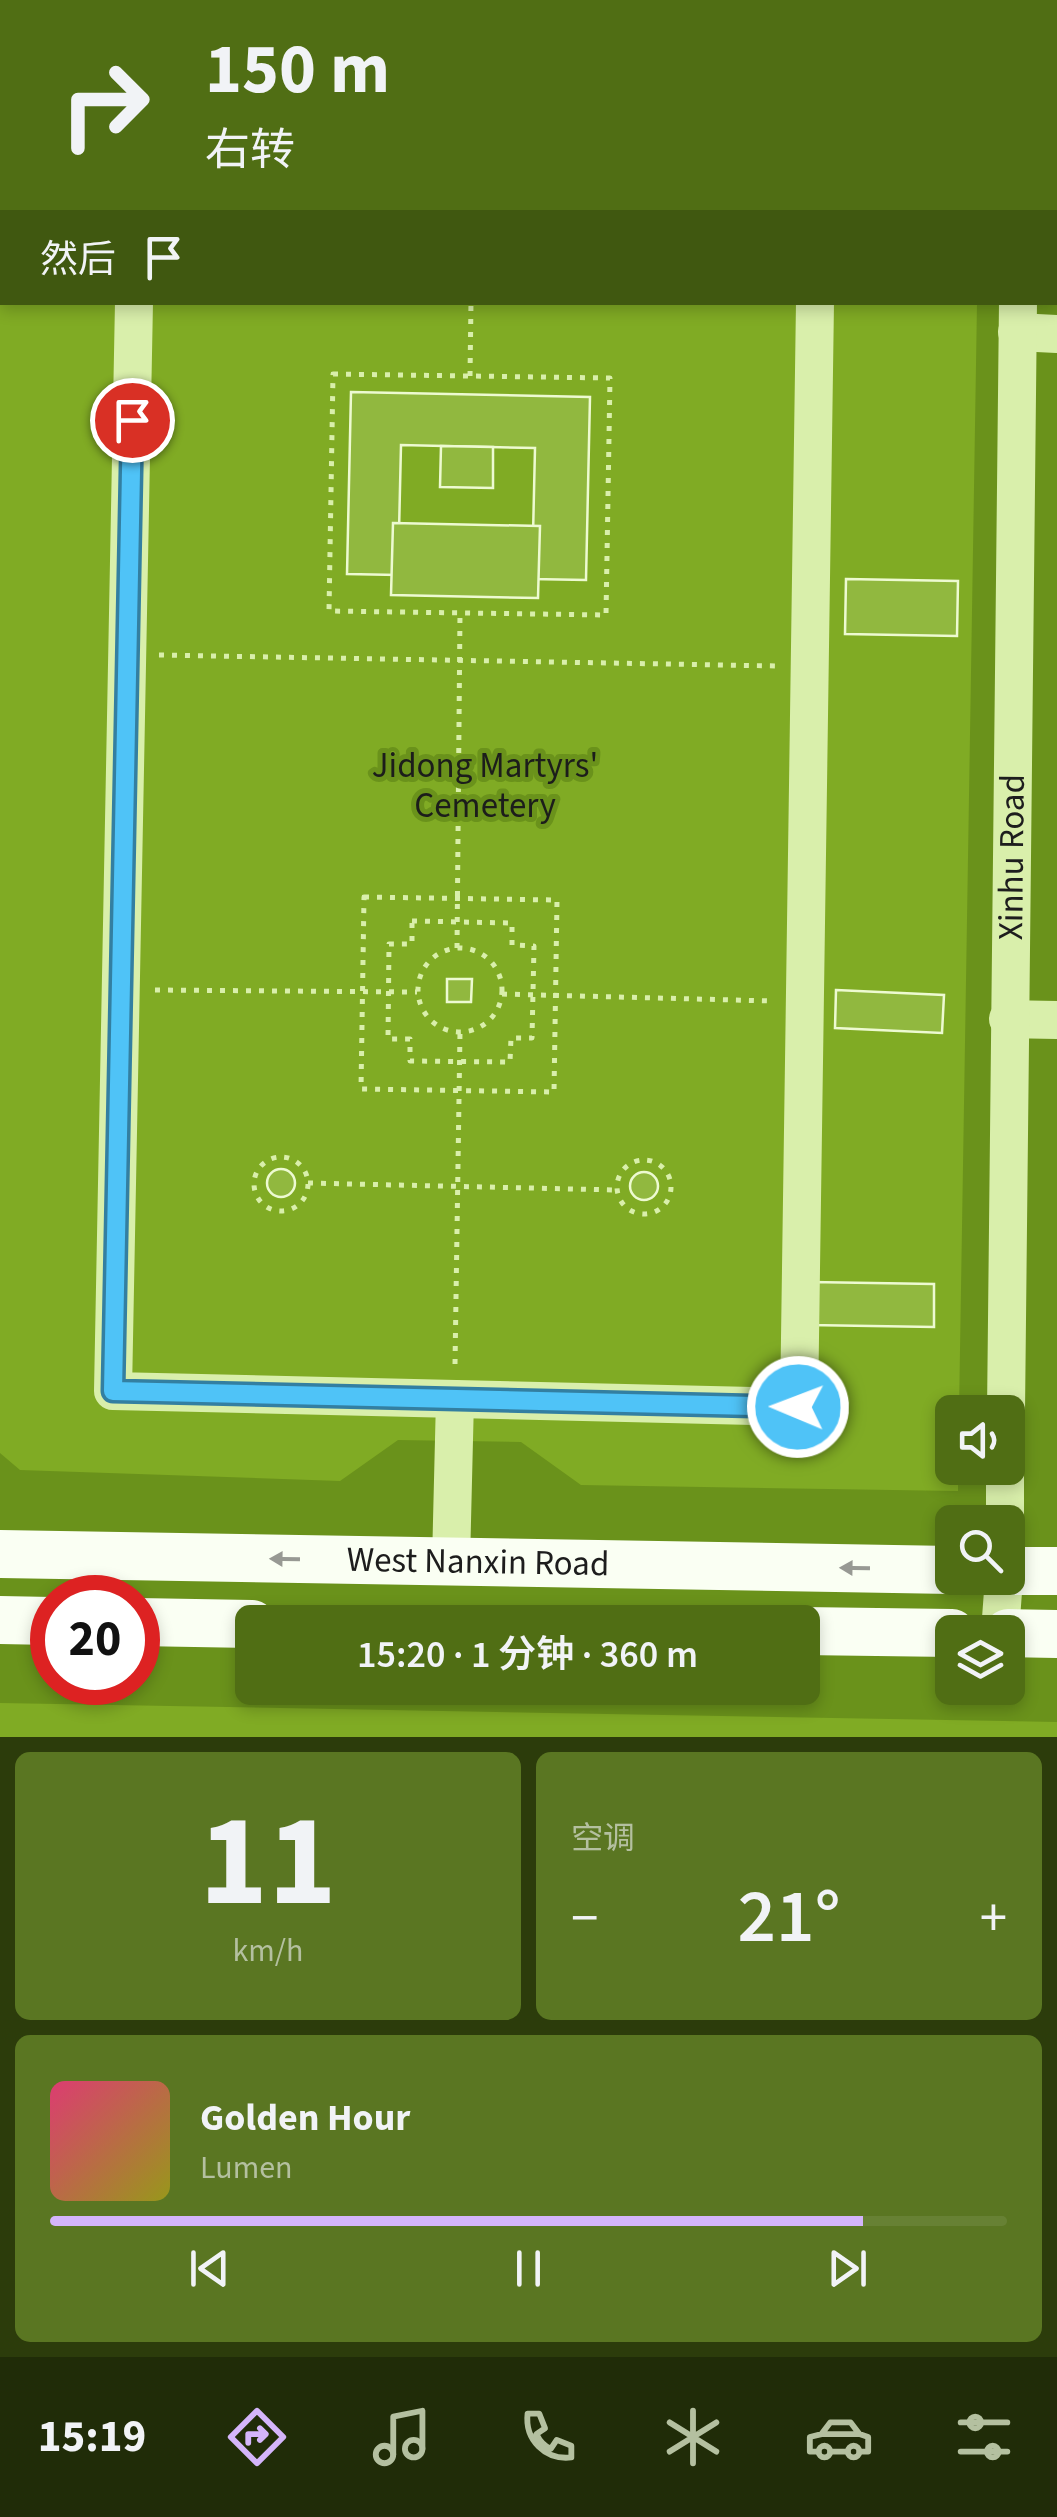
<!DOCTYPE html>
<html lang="zh">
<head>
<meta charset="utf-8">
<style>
	:root { --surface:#506e14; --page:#5a7622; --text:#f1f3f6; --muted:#b4c0a0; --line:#678134; --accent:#d4b5fa }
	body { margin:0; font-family:"Source Sans 3","Noto Sans SC",sans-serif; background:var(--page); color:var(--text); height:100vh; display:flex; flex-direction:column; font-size:38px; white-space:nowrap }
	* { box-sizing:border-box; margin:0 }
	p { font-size:32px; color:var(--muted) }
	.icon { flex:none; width:55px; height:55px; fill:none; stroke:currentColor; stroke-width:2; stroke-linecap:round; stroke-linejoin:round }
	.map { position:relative; height:1737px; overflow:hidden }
	.panel { display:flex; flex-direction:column; gap:15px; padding:15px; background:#2c3c0b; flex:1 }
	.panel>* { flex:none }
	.guide { position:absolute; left:0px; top:0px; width:1058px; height:305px; box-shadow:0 5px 15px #0003; background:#506e14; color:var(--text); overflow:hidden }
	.tools { position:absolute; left:935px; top:1395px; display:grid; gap:20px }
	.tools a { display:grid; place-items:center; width:90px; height:90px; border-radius:15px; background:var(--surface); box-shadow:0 5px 15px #0003; font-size:50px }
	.speed { position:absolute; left:30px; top:1575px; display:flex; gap:20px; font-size:50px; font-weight:700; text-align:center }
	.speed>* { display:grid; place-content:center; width:130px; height:130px; border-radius:50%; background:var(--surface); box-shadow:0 5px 15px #0003; line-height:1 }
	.speed .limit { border:15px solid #d22; background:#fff; color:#111 }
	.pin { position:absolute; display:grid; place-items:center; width:85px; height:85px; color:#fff; margin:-42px; border:5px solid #fff; border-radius:50%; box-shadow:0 2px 10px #0007 }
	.me { position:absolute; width:110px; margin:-55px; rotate:271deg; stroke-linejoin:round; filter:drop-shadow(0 0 8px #0008) }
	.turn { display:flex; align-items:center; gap:35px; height:210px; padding:0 40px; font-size:45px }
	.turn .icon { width:130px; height:130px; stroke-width:2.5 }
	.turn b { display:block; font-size:70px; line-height:85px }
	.then { display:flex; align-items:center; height:95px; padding:0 40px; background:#0003; gap:20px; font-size:38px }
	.big { font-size:75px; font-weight:600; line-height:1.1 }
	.panel .widget { flex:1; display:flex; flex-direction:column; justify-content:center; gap:15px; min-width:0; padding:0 35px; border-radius:15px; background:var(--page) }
	.panel .dial { align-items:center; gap:0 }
	.dial b { font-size:130px; line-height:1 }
	.song { display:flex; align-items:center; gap:30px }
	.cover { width:120px; height:120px; border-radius:15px; background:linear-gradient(135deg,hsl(340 70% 55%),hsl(60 70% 35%)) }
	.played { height:10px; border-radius:5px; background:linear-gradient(90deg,var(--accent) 85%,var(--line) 85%) }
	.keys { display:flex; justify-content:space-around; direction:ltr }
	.heat { display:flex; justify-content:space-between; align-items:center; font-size:55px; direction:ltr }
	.panel .tiles { flex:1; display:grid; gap:15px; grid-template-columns:1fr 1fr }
	.widget:last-child { grid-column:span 2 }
	.trip { position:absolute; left:235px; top:1605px; width:585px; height:100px; border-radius:15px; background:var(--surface); box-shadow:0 5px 15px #0003; font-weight:600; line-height:100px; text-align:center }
	.dock { display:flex; height:160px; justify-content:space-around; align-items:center; background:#202c08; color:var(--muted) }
	.dock .icon { width:70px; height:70px }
	.dock .current { color:var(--accent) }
	.dock b { font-size:45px; color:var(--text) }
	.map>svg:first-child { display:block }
	.green { fill:#80ab24 }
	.building { fill:#91b83f; stroke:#edfad1; stroke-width:2.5 }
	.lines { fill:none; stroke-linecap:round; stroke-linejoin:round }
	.path { stroke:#d9efab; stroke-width:5; stroke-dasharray:5 8; stroke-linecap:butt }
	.minor { stroke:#d9efab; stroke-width:38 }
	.major { stroke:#fafff3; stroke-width:48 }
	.oneway { fill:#979993 }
	.route-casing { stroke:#337fa1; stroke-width:25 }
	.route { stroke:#4fc3f7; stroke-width:18 }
	.labels { text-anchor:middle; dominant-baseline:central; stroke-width:10; stroke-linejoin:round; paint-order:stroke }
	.park-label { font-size:35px; fill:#1c1d1b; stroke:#6a921b }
	.street-label { font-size:35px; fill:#1d1d1d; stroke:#6a921b }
</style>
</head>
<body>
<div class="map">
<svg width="1057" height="1737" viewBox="0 0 1057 1737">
	<rect width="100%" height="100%" fill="#6a921b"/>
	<!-- green -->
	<g class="green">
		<polygon points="0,0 982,0 2,2 2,302 977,303 959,1412 952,1412 952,1468 958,1468 958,1491 581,1485 521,1442 398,1440 340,1481 20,1470 0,1453"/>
		<polygon points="0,1703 1057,1722 1057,1737 0,1737"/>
	</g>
	<!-- building -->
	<g class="building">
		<polygon points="351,392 590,397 586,580 532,579 535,448 401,445 398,575 347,574"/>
		<polygon points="441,446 493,447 493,488 440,487"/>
		<polygon points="393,523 540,526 538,598 391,595"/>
		<polygon points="846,579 958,581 957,636 845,634"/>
		<polygon points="447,979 472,979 471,1002 447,1002"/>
		<polygon points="836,990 944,995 942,1033 835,1028"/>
		<circle cx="281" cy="1183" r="14"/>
		<circle cx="644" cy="1186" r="14"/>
		<polygon points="810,1282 934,1284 934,1327 809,1325"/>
	</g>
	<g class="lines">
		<!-- path -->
		<g class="path">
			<polygon points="333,374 610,378 606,615 329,611"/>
			<polyline points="470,376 471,302"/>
			<polyline points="159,655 778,666"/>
			<polygon points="364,897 557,900 554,1092 361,1089"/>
			<polygon points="412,921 512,923 512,945 534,946 532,1038 511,1038 510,1062 410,1061 410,1039 388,1039 389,944 412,944"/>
			<circle cx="460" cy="990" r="42"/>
			<polyline points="457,948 460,613"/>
			<polyline points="155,990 417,992"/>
			<polyline points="502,994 773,1001"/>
			<circle cx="281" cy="1184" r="27"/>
			<circle cx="644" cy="1187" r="27"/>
			<polyline points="308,1183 617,1190"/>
			<polyline points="455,1364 460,1032"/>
		</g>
		<!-- minor -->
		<g class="minor">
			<polyline points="1024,2 1024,0"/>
			<polyline points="134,302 113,1391 799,1407 815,302"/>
			<polyline points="1017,332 1057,334"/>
			<polyline points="1008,1019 1057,1020"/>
			<path id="s1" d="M1006,1412L1018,302"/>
			<polyline points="1005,1522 1005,1468"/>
			<polyline points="451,1562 455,1399"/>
			<polyline points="1000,1632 1004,1578"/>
		</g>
		<!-- major -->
		<g class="major">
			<path id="s2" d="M0,1554L952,1570"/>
			<polyline points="1008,1571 1057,1571"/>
			<polyline points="0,1620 52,1621"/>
			<polyline points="138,1622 252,1624"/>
			<polyline points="802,1631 952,1633"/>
			<polyline points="1008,1633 1057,1634"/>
		</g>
	</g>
	<!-- one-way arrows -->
	<defs><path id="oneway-solid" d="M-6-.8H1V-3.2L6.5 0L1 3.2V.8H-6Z" transform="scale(2.5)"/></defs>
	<g class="oneway">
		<use href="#oneway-solid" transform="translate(285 1559) rotate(-179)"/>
		<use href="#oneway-solid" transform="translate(855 1568) rotate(-179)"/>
	</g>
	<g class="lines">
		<!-- route casing -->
		<g class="route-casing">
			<polyline id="route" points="132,420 113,1391 798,1407"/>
		</g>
		<!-- route -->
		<use href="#route" class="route"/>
	</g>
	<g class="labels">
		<!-- park labels -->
		<g class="park-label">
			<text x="485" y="766">Jidong Martyrs'<tspan x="485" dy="40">Cemetery</tspan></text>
		</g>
		<!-- street labels -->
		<g class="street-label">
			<text stroke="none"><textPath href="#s1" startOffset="555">Xinhu Road</textPath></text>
			<text stroke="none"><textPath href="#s2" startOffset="478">West Nanxin Road</textPath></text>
		</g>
	</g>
</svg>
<div class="tools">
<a><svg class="icon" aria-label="sound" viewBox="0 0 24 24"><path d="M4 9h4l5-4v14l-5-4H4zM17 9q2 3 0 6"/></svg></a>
<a><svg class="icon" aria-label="search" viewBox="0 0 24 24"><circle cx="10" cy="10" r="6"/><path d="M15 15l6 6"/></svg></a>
<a><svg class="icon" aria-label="layers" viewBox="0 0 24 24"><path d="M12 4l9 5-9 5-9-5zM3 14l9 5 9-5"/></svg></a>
</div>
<div class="speed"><div class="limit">20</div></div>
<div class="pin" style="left:132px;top:420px;background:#d93025"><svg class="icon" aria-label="arrive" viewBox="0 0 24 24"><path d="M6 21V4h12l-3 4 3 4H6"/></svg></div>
<svg class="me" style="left:798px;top:1407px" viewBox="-20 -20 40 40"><circle r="17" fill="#4fc3f7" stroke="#fff" stroke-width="3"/><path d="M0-11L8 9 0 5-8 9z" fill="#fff"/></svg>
<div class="trip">15:20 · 1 分钟 · 360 m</div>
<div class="guide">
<div class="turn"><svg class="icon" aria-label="right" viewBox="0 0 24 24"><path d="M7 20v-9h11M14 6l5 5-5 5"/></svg><div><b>150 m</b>右转</div></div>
<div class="then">然后<svg class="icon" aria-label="arrive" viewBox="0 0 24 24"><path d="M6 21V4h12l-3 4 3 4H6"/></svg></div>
</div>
</div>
<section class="panel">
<div class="tiles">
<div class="widget dial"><b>11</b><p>km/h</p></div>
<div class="widget"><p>空调</p>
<div class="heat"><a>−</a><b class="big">21°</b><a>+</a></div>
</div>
<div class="widget">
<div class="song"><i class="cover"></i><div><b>Golden Hour</b><p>Lumen</p></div></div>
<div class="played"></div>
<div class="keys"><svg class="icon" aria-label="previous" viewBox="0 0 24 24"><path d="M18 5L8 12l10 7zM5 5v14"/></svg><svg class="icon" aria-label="pause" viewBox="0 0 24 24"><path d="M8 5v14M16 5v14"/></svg><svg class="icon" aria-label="next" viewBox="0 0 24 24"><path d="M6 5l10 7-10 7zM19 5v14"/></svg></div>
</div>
</div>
</section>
<nav class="dock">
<b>15:19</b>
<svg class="icon current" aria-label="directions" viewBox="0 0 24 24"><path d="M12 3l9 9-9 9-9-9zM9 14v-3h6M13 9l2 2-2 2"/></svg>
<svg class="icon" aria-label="music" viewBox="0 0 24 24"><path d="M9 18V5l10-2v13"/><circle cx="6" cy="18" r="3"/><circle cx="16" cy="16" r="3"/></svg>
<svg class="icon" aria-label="phone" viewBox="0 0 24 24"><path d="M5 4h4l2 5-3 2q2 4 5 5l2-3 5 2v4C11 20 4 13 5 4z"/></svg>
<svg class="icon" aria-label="climate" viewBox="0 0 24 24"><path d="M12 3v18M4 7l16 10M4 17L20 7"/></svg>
<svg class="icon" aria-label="car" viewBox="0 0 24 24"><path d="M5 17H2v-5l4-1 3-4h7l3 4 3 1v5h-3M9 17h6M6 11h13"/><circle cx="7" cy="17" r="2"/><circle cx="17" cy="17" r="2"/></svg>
<svg class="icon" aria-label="filters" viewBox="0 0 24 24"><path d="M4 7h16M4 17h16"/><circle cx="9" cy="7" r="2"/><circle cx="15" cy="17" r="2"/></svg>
</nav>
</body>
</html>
